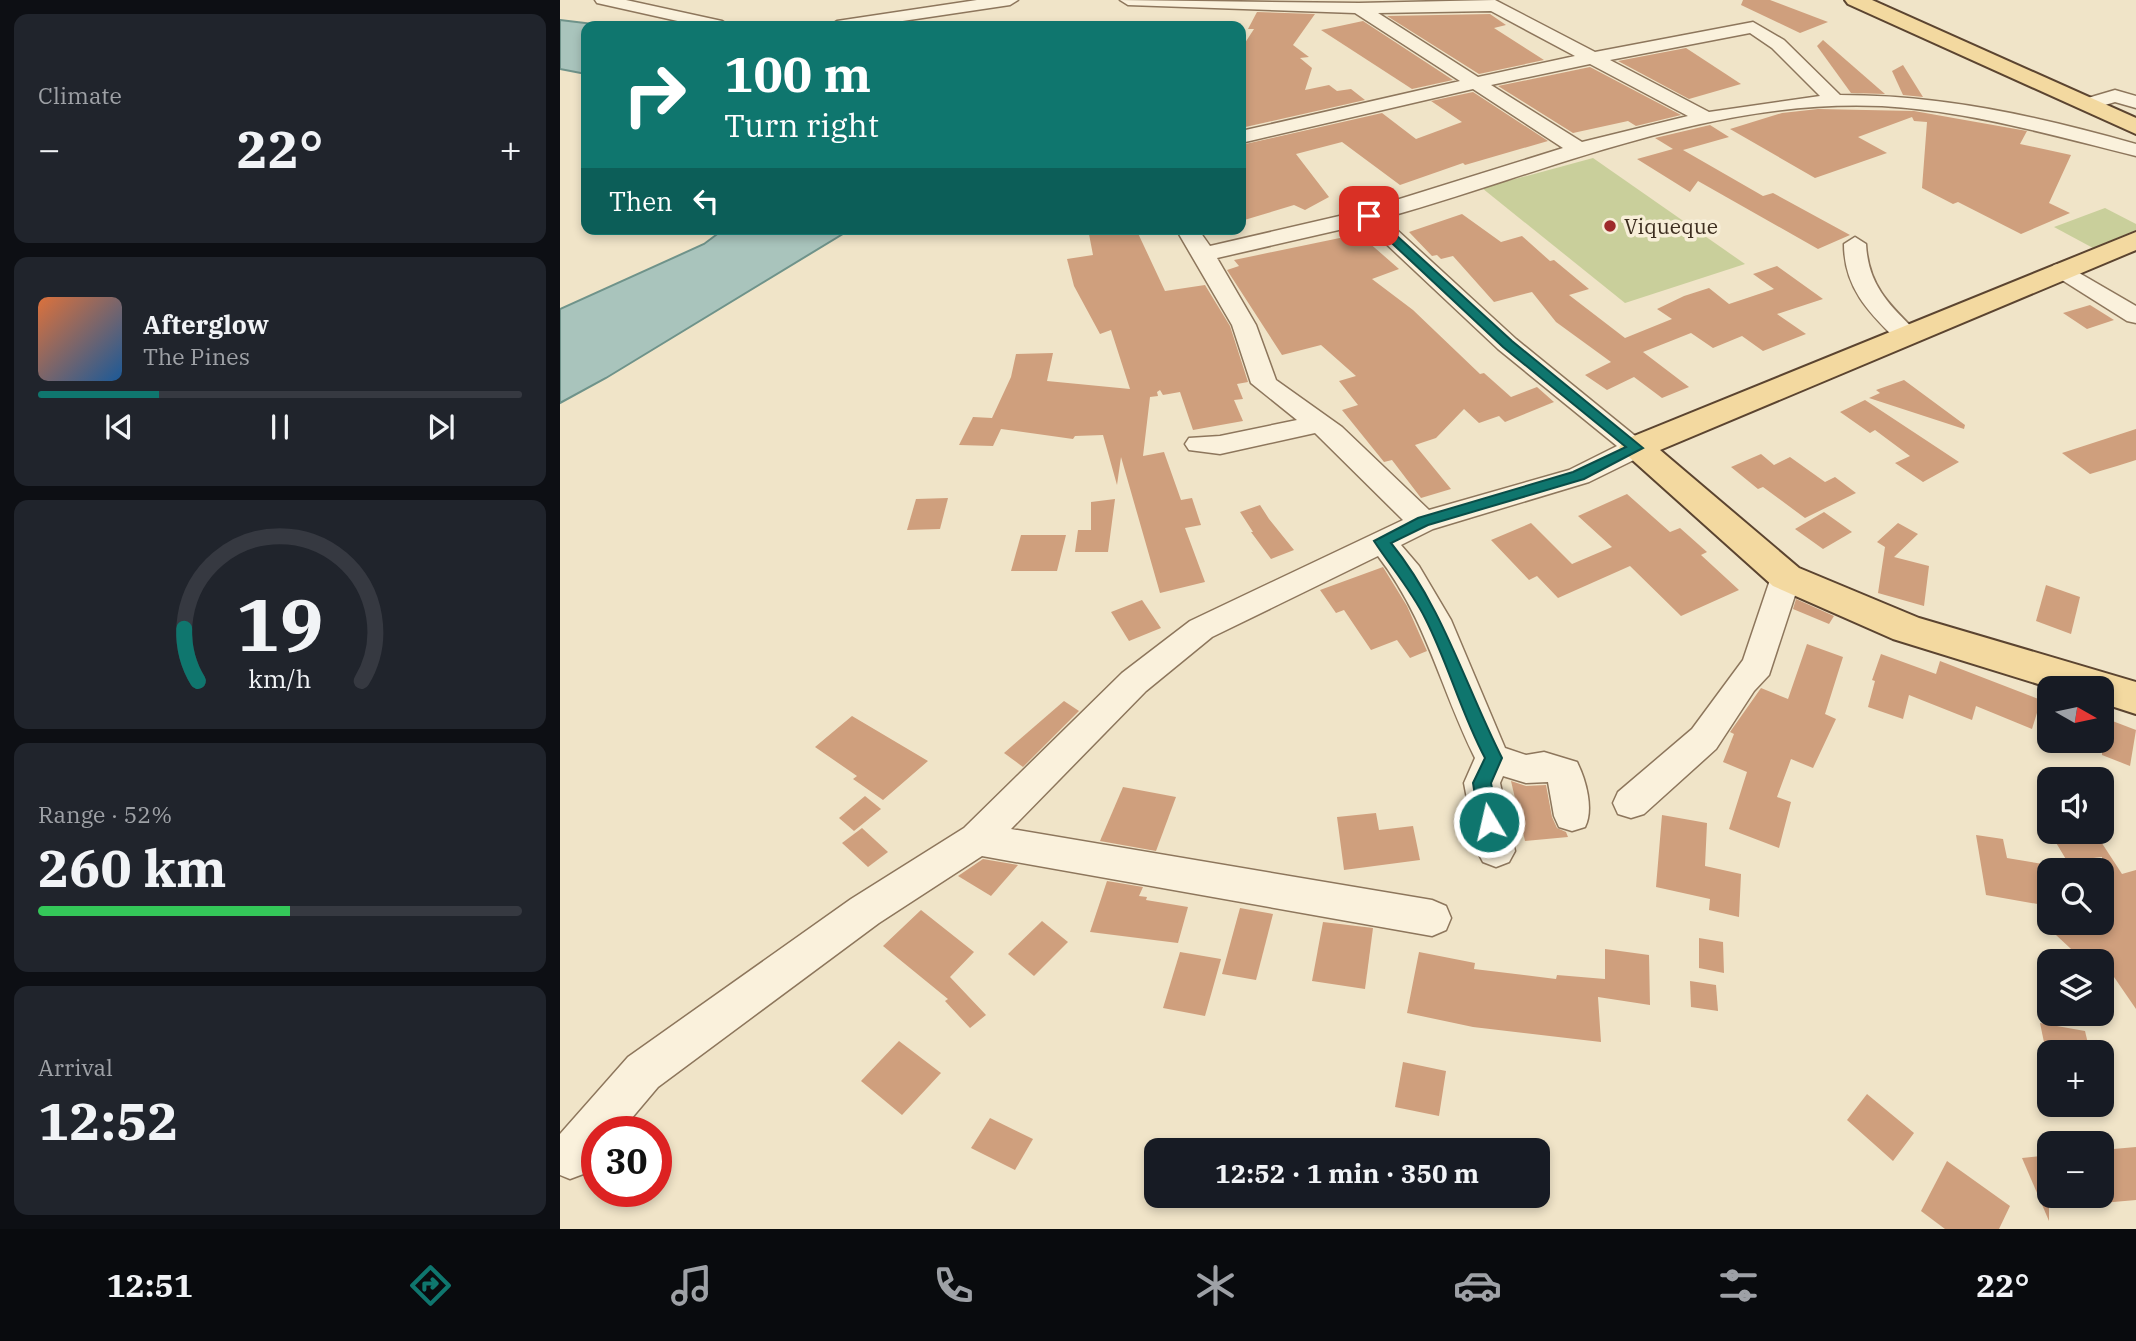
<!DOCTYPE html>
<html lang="en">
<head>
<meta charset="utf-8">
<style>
	:root { --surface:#171b24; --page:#20242c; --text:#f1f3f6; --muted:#9ea1a6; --line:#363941; --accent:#0f766e }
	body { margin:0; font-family:"IBM Plex Serif",serif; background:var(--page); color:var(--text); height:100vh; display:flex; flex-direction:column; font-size:26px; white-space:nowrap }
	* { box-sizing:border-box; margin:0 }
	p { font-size:23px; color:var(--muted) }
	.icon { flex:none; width:38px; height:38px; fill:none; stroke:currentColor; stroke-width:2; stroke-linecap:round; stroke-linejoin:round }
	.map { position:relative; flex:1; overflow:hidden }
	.side { display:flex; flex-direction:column; gap:14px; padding:14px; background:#0d0f14; width:560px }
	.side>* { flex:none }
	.top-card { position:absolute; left:21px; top:21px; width:665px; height:214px; border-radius:14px; box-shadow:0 4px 10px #0003; background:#0f766e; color:#fff; overflow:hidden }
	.needle { width:46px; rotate:99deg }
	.fabs { position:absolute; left:1477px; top:676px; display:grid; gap:14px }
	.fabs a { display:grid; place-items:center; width:77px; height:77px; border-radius:14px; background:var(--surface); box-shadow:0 4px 10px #0003; font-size:35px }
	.speed { position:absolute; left:21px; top:1116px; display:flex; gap:14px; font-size:35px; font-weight:700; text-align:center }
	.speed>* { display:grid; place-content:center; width:91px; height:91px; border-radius:50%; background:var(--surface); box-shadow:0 4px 10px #0003; line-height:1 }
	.speed .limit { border:10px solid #d22; background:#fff; color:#111 }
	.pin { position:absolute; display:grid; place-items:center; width:60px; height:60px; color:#fff; margin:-30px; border-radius:14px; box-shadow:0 4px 10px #0006 }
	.me { position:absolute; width:77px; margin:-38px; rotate:351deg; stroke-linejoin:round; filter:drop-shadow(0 0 5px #0008) }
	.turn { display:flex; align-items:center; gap:24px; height:147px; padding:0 28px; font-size:32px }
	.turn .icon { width:91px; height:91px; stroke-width:2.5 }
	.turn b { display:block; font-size:49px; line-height:60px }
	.then { display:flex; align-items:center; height:66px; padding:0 28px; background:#0003; gap:14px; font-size:26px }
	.big { font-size:52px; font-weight:800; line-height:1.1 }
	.side .widget { flex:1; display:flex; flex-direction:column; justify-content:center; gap:10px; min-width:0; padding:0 24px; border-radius:14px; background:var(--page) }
	.side .dial { align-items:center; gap:0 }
	.dial svg { height:182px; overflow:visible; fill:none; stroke:var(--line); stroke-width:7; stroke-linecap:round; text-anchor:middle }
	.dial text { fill:var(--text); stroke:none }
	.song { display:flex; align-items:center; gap:21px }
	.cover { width:84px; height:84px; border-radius:10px; background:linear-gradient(135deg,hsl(20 70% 55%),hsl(210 70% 35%)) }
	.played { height:7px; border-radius:4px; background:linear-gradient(90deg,var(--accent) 25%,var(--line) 25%) }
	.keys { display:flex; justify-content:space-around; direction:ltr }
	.heat { display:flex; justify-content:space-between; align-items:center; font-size:38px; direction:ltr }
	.charge { height:10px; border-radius:5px; background:linear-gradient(90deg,#34c759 52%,var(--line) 0) }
	.trip { position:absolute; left:584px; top:1138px; width:406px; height:70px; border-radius:14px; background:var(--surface); box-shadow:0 4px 10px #0003; font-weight:800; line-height:70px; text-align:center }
	.menu { display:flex; height:112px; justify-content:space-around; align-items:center; background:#090b0e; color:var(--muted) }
	.menu .icon { width:49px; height:49px }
	.menu .on { color:var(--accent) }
	.menu b { font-size:32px; color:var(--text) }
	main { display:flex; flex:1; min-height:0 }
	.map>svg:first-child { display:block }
	.green { fill:#c9cf9b }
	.water { fill:#a9c4bc; stroke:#6f938a; stroke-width:2 }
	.building { fill:#cf9f7d }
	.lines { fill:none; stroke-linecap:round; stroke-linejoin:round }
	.minor-casing { stroke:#8d765c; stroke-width:3 }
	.major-casing { stroke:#5b4430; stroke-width:4 }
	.minor { fill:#faf1dc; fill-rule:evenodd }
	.major { fill:#f3d9a0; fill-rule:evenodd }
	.route { fill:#0f766e; stroke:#0a4d48; stroke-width:2 }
	.poi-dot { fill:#9e2a2b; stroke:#f7eed8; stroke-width:2.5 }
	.labels { text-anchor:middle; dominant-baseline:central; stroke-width:7; stroke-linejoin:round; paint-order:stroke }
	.far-poi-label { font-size:21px; fill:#3d2e20; stroke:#f7eed8; text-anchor:start }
</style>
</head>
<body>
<main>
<section class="side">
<div class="widget"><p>Climate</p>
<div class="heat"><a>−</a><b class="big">22°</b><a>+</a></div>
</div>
<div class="widget">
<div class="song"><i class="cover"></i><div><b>Afterglow</b><p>The Pines</p></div></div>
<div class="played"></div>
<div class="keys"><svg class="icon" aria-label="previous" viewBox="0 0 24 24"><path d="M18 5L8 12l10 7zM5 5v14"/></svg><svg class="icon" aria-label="pause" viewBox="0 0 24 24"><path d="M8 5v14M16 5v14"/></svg><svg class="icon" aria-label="next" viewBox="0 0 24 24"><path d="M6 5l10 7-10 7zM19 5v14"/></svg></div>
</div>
<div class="widget dial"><svg viewBox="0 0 100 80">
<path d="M14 69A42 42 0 1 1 86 69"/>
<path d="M14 69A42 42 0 0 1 8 46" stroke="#0f766e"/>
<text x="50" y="56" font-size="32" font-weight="700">19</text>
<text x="50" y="72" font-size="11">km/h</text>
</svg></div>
<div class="widget"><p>Range · 52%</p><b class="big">260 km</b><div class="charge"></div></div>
<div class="widget"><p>Arrival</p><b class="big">12:52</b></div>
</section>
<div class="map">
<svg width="1576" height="1229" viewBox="0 0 1576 1229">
	<rect width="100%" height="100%" fill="#f0e4c8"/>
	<!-- green -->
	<g class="green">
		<polygon points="1033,158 1185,264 1065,303 922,188"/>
		<polygon points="1545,208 1576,224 1576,230 1533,248 1494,227"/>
	</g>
	<!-- water -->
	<g class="water">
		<polygon points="0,20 50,26 26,26 26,74 0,69"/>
		<polygon points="164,229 291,229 46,378 0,403 0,309 144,244"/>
	</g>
	<!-- building -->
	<g class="building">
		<polygon points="1183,0 1210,0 1268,22 1240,33 1181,5"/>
		<polygon points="697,12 755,14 733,45 749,57 740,58 752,68 745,90 769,85 777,91 791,89 805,100 681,128 681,49 694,29 688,29"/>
		<polygon points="930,14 946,25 934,28 984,60 919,74 827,16"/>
		<polygon points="803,21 893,80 852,89 761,30"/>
		<polygon points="1263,40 1325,94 1291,93 1257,46"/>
		<polygon points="1126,48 1181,84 1129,99 1058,61"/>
		<polygon points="1343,65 1363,97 1343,95 1332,71"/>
		<polygon points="1030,67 1121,115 1076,126 1068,121 1013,133 938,86"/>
		<polygon points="913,92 988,141 905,165 903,163 840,185 782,142 736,154 769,197 745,210 734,205 681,221 681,145 822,113 856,139 902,122 871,101"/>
		<polygon points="1258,109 1354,111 1467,131 1460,144 1511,155 1489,203 1510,213 1461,234 1398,202 1393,204 1362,188 1367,122 1354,121 1352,117 1298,137 1327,153 1255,178 1170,129 1222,113"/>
		<polygon points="1150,125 1169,137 1123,150 1203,196 1213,193 1290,235 1258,249 1138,181 1130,192 1077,159 1113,149 1095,138"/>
		<polygon points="902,214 941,242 962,236 990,261 994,260 1029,289 1009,295 1065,338 1112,319 1097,309 1124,296 1149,288 1169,304 1214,289 1193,274 1217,266 1263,299 1217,314 1246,334 1203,351 1182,336 1153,348 1131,333 1083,352 1129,387 1102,398 1074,377 1047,390 1025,375 1051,362 996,322 972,292 934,302 893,256 881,259 877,255 872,256 849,232"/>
		<polygon points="528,229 576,229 605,291 645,285 670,326 688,382 677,384 683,399 674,400 683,421 633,430 620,392 603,395 600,390 597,392 598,396 590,397 583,456 604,452 621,500 632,498 641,525 625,528 645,582 600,593 561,457 557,485 543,435 515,436 513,439 441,429 433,446 399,445 413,417 432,418 451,377 456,354 493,353 487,381 570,389 551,330 540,334 514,286 507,259 533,255"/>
		<polygon points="799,234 839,269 812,279 853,310 920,374 924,373 951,397 977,387 994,402 945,422 939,416 919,423 904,409 876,438 855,445 891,489 861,498 832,460 824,462 782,410 798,405 779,381 796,376 761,345 722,355 667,270 679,266 674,260"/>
		<polygon points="1530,305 1554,320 1527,329 1503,313"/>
		<polygon points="1344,380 1405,425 1404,429 1309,398 1320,393 1316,390"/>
		<polygon points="1305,400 1399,462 1363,482 1335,463 1350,456 1315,430 1310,433 1280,412"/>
		<polygon points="1576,429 1576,460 1557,466 1530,474 1502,453"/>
		<polygon points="1201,454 1214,465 1230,457 1265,482 1275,477 1296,493 1245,518 1203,487 1198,489 1171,467"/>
		<polygon points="1067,494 1110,532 1120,528 1147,552 1141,555 1179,590 1121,616 1070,566 998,598 977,576 969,580 931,540 971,523 1012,564 1052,547 1018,516"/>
		<polygon points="388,498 380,529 347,530 356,499"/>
		<polygon points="555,499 548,552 515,552 518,530 531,530 531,502"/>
		<polygon points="700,505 709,519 734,550 711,559 691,532 693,532 680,512"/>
		<polygon points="1264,512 1292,532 1263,549 1235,529"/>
		<polygon points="1338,523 1358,534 1334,557 1369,566 1364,606 1318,593 1325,547 1317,542"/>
		<polygon points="461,535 506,535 497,571 451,571"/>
		<polygon points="823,567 847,606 867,651 850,658 837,640 811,650 784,610 776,613 760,590"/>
		<polygon points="1486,585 1520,597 1511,634 1476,621"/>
		<polygon points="1236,599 1274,616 1269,624 1233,609"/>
		<polygon points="582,600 601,628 569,641 551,612"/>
		<polygon points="1247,644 1283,657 1265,714 1276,719 1253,768 1231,759 1217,797 1231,802 1219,848 1169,829 1187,772 1163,762 1174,734 1170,732 1201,688 1228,699"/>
		<polygon points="1321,654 1376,674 1380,661 1481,700 1472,729 1416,706 1412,720 1349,695 1343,719 1308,707 1315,681 1312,680"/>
		<polygon points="504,701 519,711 463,767 444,753"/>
		<polygon points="292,716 368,761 323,800 293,779 297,776 255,747"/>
		<polygon points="1542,717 1576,730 1570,766 1542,755"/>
		<polygon points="951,781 966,786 986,785 992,817 997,828 1006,832 1008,837 965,841"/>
		<polygon points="563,787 616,797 596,851 540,841"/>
		<polygon points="305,796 321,809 294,831 279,818"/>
		<polygon points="816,813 819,830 853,826 860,860 784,870 777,817"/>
		<polygon points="1102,815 1147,823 1145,866 1181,874 1179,917 1149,910 1150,899 1096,887"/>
		<polygon points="302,828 328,852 308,867 282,843"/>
		<polygon points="1489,831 1534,831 1562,874 1576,870 1576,1009 1543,961 1524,961 1482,922 1542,922 1542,857 1507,861"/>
		<polygon points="1416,835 1443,839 1447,858 1489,865 1489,906 1426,895"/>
		<polygon points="423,859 458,865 431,896 398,876"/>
		<polygon points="547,881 583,887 579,896 587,897 586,900 628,907 618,943 530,932"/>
		<polygon points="680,908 713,914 696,980 662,974"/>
		<polygon points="361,910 414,952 390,977 426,1015 410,1028 385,1001 388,999 323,946"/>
		<polygon points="482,921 508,942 474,976 448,954"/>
		<polygon points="763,922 813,928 805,989 752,981"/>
		<polygon points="1139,938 1163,942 1164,973 1139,968"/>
		<polygon points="1045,949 1089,955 1090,1005 1038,997 1041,1042 913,1027 847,1013 859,952 915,963 914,969 996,979 997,975 1045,979"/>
		<polygon points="620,952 661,959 645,1016 603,1008"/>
		<polygon points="1130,981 1156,985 1158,1011 1131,1007"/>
		<polygon points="1480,1023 1525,1031 1530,1052 1486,1052"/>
		<polygon points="339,1041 381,1073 342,1115 301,1081"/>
		<polygon points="843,1062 886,1071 879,1116 835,1107"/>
		<polygon points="1307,1094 1354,1133 1333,1161 1287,1120"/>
		<polygon points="430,1118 473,1139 455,1170 411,1148"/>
		<polygon points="1576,1147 1576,1200 1542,1203 1542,1150"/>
		<polygon points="1489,1155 1489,1221 1462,1158"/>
		<polygon points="1387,1161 1450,1206 1439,1229 1385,1229 1361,1211"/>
	</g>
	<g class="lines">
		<!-- minor casing -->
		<g class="minor-casing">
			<g id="minor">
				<polygon points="35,0 66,0 162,21 170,26 140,26 37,3"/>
				<polygon points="417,0 458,0 450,5 309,26 269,26 277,21"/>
				<path d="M560,0L799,3L935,0L1035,52L1193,22L1224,40L1280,95C1382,95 1478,116 1576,144V156C1491,135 1410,111 1322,106C1150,98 988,172 824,218L956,339L1090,448L1086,454L1029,482L873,529L841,545L859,566L891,620L945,748L966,755L984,752L1017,762C1026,780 1034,809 1025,827L1012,831L999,827L994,816L988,782L966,783L943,776L940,783L955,851L949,862L936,867L923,862L917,851L904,783L915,758C880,688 867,620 818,556L652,637L586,691L451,829L872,900L886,906L891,918L886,930L872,936L422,856L319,923L98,1087L60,1132H37V1160L26,1173L10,1179L0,1175V1134L68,1057L291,899L404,828L562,673L630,621L843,520L755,433L660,454L629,450L625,444L629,438L660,436L737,420L691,383L672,325L616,229H638L650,246L801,211L1003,148L913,89L681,143V131L900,81L795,13L568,5ZM931,11L1015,56L918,77L818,13ZM1190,33L1212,48L1260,96L1149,112L1050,60ZM1030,64L1128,116L1022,142L931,85ZM805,224L938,349L1057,446L1009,470L869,510L782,427L716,380L696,325L657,258Z"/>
				<polygon points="1555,90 1576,96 1576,108 1555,102 1528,110 1519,104 1521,100"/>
				<path d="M1295,237L1306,244C1308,284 1328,304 1356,331L1359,336L1356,341H1338C1308,312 1284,287 1284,244Z"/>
				<polygon points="1502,263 1576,306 1576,323 1567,321 1494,275 1490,270 1494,265"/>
				<polygon points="1226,566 1237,569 1241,577 1209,675 1194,691 1156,749 1084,814 1071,818 1058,814 1053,803 1058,792 1132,729 1183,660 1211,577 1215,569"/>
			</g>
		</g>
		<!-- major casing -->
		<g class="major-casing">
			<g id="major">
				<polygon points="1285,0 1312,0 1576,118 1576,134 1288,4"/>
				<polygon points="1576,232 1576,250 1100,450 1239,568 1359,618 1576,682 1576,714 1542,703 1542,688 1491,688 1333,639 1213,586 1059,448 1064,440"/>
			</g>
		</g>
		<!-- minor -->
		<use href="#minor" class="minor"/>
		<!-- major -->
		<use href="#major" class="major"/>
	</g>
	<!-- route -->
	<path class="route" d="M805,214H813L952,341L1083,448L1024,479L868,525L831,543C883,607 905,685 942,758L931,783L938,822L935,828H922L919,822L913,783L925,758C901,713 888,663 865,618C851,590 831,567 814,541L858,518L1013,472L1066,447L943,347L805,218Z"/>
	<!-- markers -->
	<circle class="poi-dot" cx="1050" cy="226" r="7"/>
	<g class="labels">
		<!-- far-poi labels -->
		<g class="far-poi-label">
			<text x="1064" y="226">Viqueque</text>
		</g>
	</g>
</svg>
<div class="fabs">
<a><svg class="needle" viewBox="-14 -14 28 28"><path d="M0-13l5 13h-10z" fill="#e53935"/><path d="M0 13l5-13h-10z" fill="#9ea1a6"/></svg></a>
<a><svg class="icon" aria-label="sound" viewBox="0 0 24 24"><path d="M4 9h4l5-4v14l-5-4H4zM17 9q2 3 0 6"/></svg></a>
<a><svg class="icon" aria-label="search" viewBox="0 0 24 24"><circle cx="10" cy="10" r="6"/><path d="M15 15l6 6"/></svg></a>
<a><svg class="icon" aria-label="layers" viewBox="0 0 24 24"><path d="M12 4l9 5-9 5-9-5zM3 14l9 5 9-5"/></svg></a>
<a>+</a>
<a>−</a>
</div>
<div class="speed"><div class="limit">30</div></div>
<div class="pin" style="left:809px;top:216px;background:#d93025"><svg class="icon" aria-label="arrive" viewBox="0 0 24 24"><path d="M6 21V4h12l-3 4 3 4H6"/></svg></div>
<svg class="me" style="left:929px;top:822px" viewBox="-20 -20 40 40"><circle r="17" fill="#0f766e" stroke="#fff" stroke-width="3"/><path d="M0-11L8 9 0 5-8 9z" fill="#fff"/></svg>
<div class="trip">12:52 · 1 min · 350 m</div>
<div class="top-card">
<div class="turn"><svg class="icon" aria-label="right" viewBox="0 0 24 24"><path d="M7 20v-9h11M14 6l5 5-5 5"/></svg><div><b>100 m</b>Turn right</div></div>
<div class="then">Then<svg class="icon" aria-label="left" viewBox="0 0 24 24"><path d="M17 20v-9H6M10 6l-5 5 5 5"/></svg></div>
</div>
</div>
</main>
<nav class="menu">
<b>12:51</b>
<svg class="icon on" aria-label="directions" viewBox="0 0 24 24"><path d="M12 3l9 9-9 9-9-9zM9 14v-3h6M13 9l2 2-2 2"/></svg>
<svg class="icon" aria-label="music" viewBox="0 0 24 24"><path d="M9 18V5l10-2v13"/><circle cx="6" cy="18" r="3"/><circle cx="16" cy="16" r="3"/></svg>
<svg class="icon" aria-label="phone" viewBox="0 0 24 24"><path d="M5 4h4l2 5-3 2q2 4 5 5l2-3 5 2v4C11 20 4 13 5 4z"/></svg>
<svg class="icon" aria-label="climate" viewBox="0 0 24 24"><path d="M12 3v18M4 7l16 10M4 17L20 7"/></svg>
<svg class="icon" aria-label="car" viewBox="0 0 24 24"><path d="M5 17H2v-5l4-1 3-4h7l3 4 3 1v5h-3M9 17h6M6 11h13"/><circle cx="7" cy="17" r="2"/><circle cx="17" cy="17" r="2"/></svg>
<svg class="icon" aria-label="filters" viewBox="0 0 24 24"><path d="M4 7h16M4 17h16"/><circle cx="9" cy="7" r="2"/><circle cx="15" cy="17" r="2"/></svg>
<b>22°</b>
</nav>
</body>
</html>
